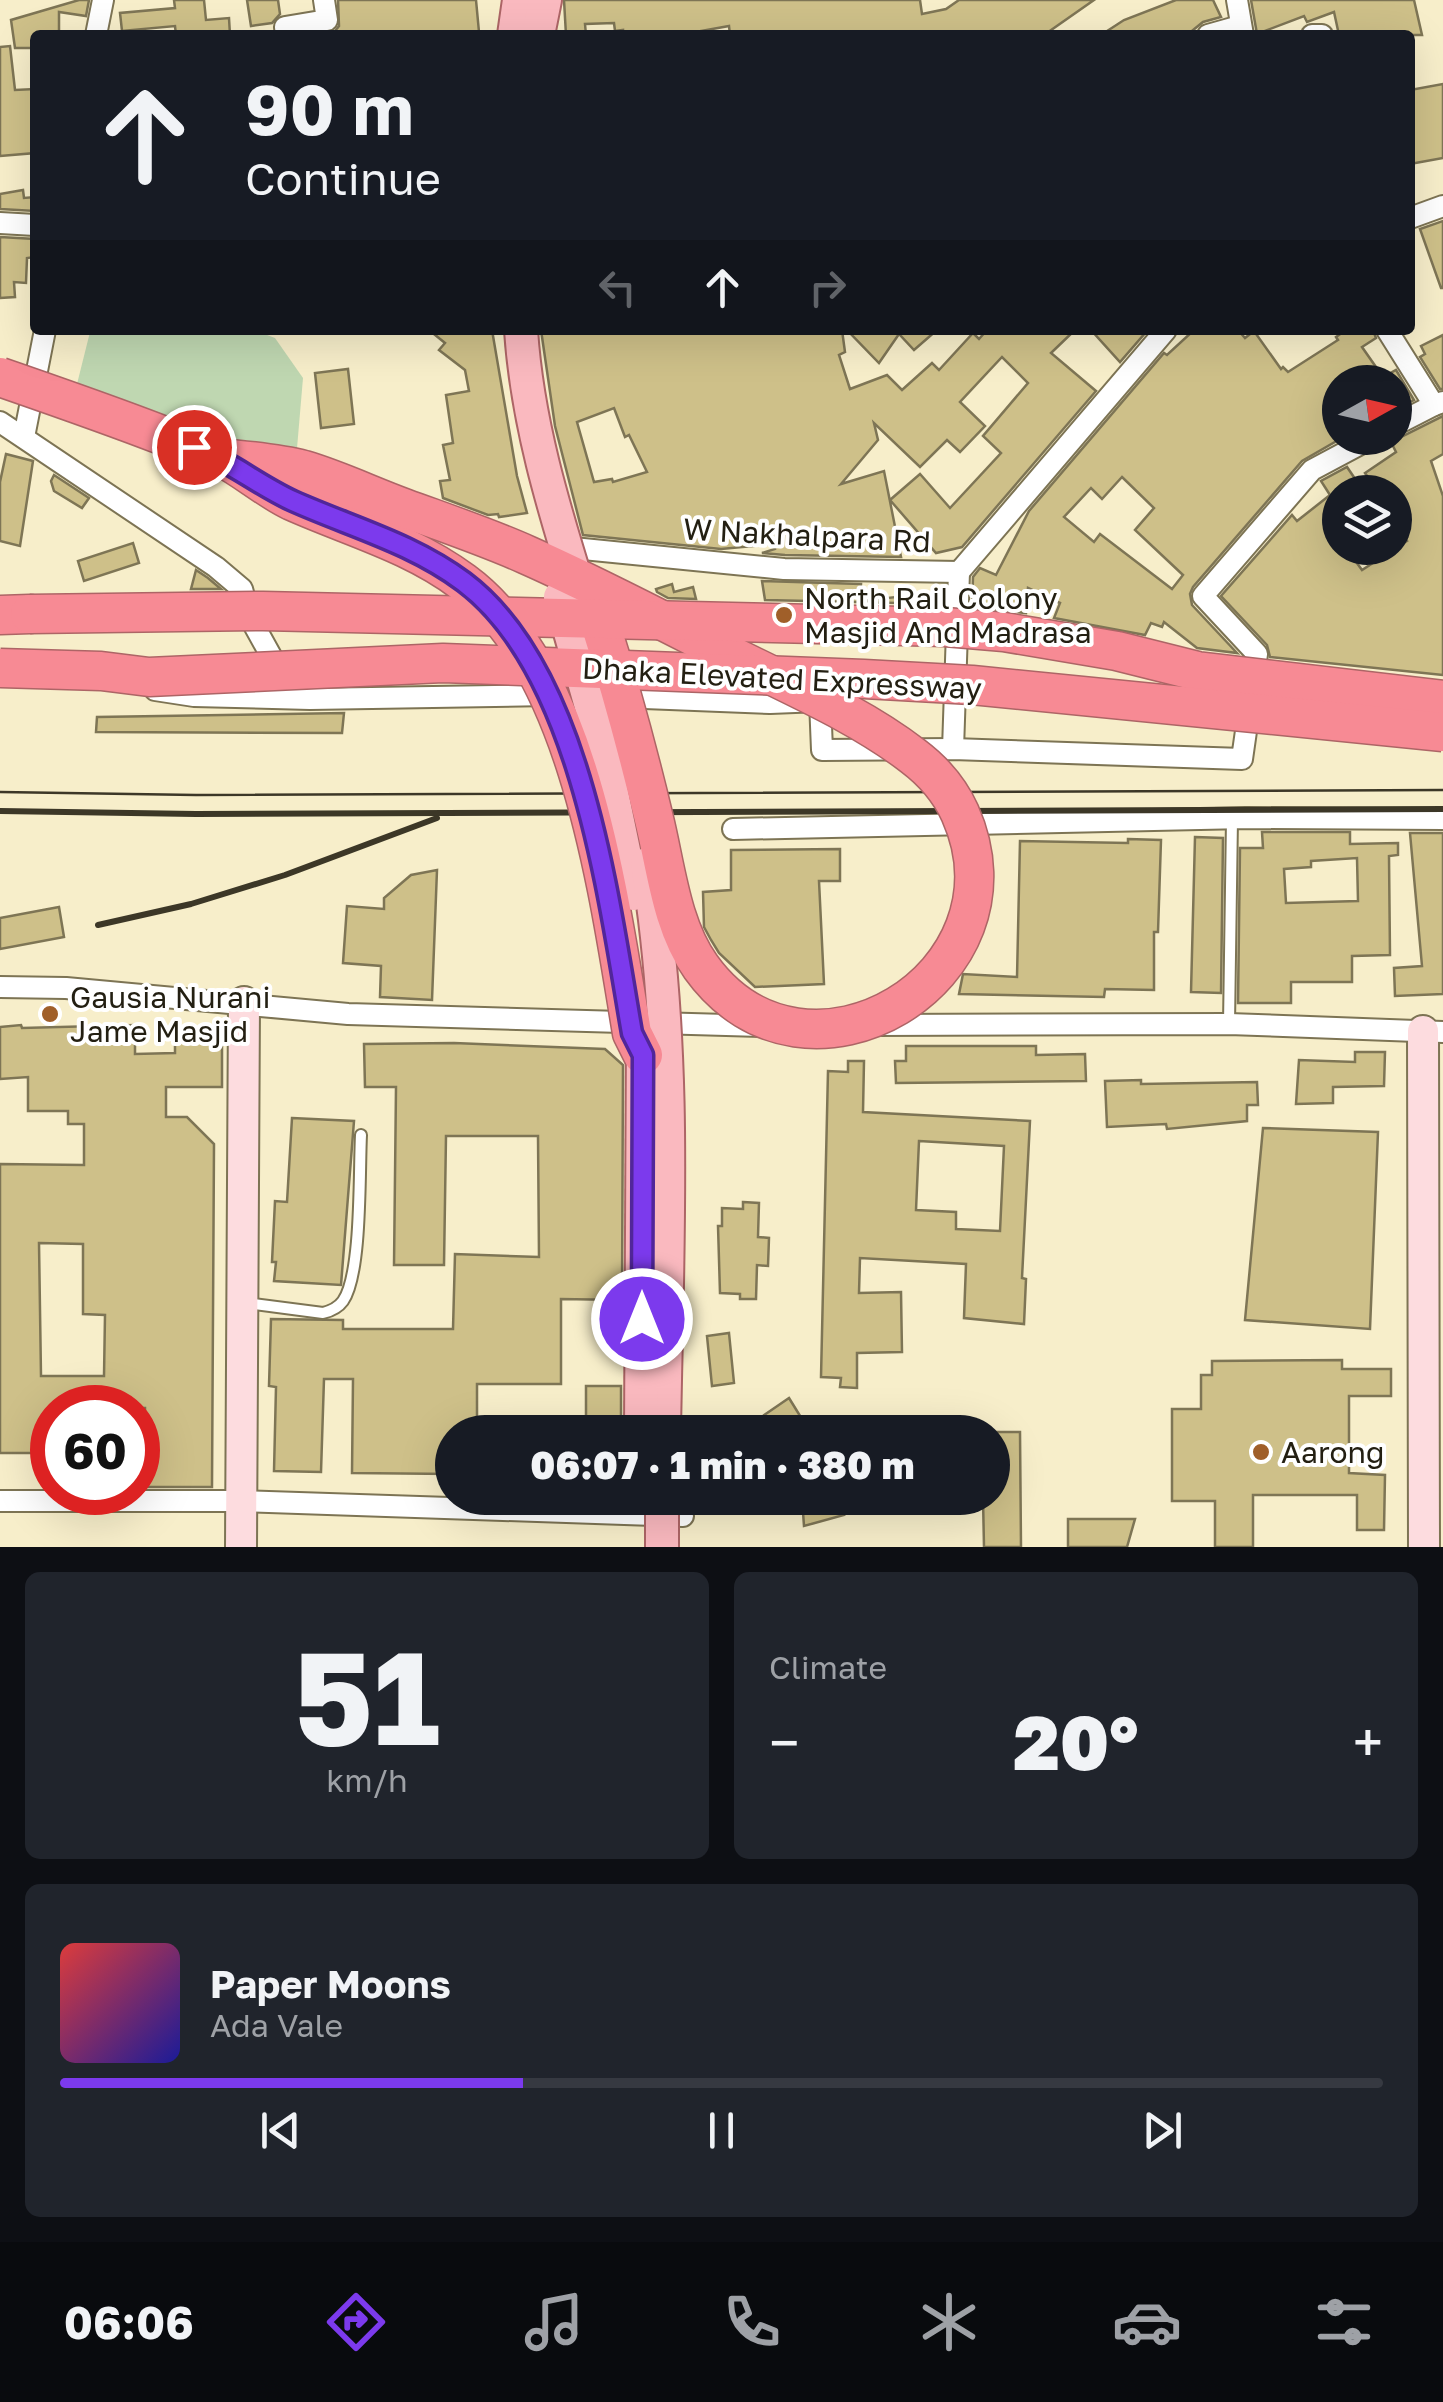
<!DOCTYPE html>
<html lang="en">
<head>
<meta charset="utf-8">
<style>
	:root { --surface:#171b24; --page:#20242c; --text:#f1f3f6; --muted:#9ea1a6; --line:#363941; --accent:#7c3aed }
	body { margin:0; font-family:"Golos Text",sans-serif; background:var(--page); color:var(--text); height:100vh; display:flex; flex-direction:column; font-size:38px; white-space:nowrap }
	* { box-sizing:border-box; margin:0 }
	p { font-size:32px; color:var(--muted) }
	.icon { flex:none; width:55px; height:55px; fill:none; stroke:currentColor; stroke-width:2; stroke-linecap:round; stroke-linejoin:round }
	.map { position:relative; height:1547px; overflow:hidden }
	.details { display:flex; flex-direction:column; gap:25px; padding:25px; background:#0d0f14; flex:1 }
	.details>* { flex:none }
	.guide { position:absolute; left:30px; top:30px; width:1385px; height:305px; border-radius:10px; box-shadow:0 10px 40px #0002; background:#171b24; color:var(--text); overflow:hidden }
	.needle { width:65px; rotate:82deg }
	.controls { position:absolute; left:1322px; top:365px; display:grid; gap:20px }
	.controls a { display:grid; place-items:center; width:90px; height:90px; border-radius:50%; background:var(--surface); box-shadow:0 10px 40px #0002; font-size:50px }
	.speed { position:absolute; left:30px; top:1385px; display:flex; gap:20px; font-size:50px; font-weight:700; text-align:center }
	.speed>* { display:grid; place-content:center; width:130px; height:130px; border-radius:50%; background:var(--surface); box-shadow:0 10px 40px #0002; line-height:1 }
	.speed .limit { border:15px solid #d22; background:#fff; color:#111 }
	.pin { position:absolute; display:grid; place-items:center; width:85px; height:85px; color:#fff; margin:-42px; border:5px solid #fff; border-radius:50%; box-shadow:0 2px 10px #0007 }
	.me { position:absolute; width:110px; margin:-55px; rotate:0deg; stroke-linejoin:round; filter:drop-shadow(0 0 8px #0008) }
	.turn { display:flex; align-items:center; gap:35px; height:210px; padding:0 50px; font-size:45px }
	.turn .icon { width:130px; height:130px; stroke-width:2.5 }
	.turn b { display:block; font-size:70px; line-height:85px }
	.lanes { display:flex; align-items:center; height:95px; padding:0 50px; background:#0003; justify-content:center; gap:50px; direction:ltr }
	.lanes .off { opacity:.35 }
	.big { font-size:75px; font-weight:800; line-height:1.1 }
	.details .tile { flex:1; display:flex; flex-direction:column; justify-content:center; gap:15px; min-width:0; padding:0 35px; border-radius:15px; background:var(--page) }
	.details .dial { align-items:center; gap:0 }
	.dial b { font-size:130px; line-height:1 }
	.song { display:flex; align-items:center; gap:30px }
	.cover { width:120px; height:120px; border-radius:15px; background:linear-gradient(135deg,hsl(0 70% 55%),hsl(240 70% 35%)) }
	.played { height:10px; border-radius:5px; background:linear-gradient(90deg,var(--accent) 35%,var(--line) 35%) }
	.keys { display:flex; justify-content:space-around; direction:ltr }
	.heat { display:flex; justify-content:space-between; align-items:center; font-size:55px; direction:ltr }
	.details .tiles { flex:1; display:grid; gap:25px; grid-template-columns:1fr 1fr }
	.tile:last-child { grid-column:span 2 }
	.trip { position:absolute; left:435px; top:1415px; width:575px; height:100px; border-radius:50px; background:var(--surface); box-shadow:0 10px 40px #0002; font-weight:800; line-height:100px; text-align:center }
	.menu { display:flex; height:160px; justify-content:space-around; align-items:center; background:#090b0e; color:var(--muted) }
	.menu .icon { width:70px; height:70px }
	.menu .active { color:var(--accent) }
	.menu b { font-size:45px; color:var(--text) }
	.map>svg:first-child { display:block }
	.green { fill:#bfd7b1 }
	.building { fill:#cec089; stroke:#7e7555; stroke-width:2.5; fill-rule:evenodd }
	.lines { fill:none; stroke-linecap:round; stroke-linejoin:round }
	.lane-casing { stroke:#7d7454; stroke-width:14 }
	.street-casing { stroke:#7d7454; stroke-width:24 }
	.secondary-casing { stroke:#7d7454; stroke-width:34 }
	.primary-casing { stroke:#ad6566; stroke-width:36 }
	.highway-casing { stroke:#ad6566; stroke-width:41 }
	.lane { stroke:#fff; stroke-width:10 }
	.street { stroke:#fff; stroke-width:20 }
	.secondary { stroke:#fddcdf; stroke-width:30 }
	.primary { stroke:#fab9bf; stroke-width:32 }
	.highway { stroke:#f78a94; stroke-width:38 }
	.tram { stroke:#3c3727; stroke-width:2.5 }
	.rail { stroke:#3c3727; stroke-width:6 }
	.primary-bridge-casing { stroke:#ad6566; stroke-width:36; stroke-linecap:butt }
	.highway-bridge-casing { stroke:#ad6566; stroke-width:41; stroke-linecap:butt }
	.primary-bridge { stroke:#fab9bf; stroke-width:32 }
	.highway-bridge { stroke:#f78a94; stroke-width:38 }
	.route-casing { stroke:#51269a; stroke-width:25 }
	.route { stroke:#7c3aed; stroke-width:18 }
	.poi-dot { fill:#a05f29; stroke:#fff; stroke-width:4 }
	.labels { text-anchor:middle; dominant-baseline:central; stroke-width:8; stroke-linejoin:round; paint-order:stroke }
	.street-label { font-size:30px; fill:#231f12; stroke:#fff }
	.poi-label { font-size:30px; fill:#231f12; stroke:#fff; text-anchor:start }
</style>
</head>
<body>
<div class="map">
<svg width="1443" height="1547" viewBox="0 0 1443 1547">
	<rect width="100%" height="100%" fill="#f7eeca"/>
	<!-- green -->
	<polygon class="green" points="112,330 254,330 275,338 303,378 296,460 248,449 76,388 90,332"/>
	<!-- building -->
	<g class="building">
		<polygon points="79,0 89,0 86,16 59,12 59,35 35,35 35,48 15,48 11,20"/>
		<polygon points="174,0 204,0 206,20 229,18 230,35 176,35 175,26 122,31 120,13 175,8"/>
		<polygon points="247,0 278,0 280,14 272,23 251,26"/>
		<polygon points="338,0 476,0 479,32 321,35 335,31 339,26"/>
		<polygon points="564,0 920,0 922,14 946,9 959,0 1094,0 1044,35 730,35 729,26 679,35 623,35 623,30 615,31 614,23 585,24 586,35 566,35"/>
		<polygon points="1176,0 1213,0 1221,17 1203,22 1187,35 1101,35 1124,20"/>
		<polygon points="1251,0 1414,0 1422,35 1339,35 1334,12 1307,22 1304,16 1257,34"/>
		<polygon points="10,46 15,90 35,89 35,153 0,156 0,47"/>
		<polygon points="1443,84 1443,158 1410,164 1410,90"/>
		<polygon points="23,190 24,198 35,197 35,211 0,209 0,194"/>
		<polygon points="1443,221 1443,288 1441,288 1420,229"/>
		<polygon points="0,237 35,239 35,257 27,258 26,283 14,282 15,297 0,298"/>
		<polygon points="429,330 492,330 517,476 527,513 499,517 498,514 488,515 443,498 440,481 450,480 443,445 453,443 446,395 469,391 465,370 439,350 445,343"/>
		<path d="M541,330H842L845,352L839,355L850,389L887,375L902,390L932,363L939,370L973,333L979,339L987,330H1075L1051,353L1096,391L962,547L936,553L890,500L920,474L950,508L1001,453L983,436L1028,383L1002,357L960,402L985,426L960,452L947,440L920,467L874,423L878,440L841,484L884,471L901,557L785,555L762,553L775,549L774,544L721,549L583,535L555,426ZM614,408L625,437L629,435L647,472L613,482L612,479L594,482L577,422Z"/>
		<polygon points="847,330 937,330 914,350 899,334 879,363"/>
		<polygon points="1091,330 1144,330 1146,332 1120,362"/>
		<path d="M1194,330H1238L1245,338L1254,331L1281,369L1283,367L1288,372L1338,340L1336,337L1346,330H1373L1376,338L1362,347L1383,377L1396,370L1414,400L1395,410V382H1340V439L1302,461L1193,587L1190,594L1192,605L1237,653L1197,648L1164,622L1162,627L1151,623L1145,635L1054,618L1060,603L1028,588L1026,613L972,607L973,577L980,568L996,575L1029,511L1164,353L1167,355ZM1122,477L1154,508L1135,530L1183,575L1172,589L1100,534L1094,542L1064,517L1091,488L1102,499Z"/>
		<polygon points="1443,335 1443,389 1440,389 1420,357 1425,354 1421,346"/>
		<polygon points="348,369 354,424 321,428 315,373"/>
		<polygon points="1443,416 1443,454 1431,461 1443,496 1443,675 1270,657 1267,645 1221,596 1292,515 1297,521 1330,495 1321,481 1347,467 1364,492 1340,492 1340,548 1346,548 1362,570 1407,541 1395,523 1395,492 1378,492 1365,473 1396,452 1389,438 1401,437"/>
		<polygon points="6,454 33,461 20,546 0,541 0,482"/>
		<polygon points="54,475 89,498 82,508 54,491 51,481"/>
		<polygon points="133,543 139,563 84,581 78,561"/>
		<polygon points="196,570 208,578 221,589 191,589"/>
		<polygon points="762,581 861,584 860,601 896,597 897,603 765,600"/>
		<polygon points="672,584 674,592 693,587 696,599 668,598 657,592 656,589"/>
		<polygon points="344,713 342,733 96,732 97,717"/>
		<path d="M1262,832H1350V844L1398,843V855L1389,856L1390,955L1352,956V982H1291V1003H1238L1240,848H1263ZM1357,858L1358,901L1286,903L1284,869L1311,867V861Z"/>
		<polygon points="1410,833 1443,833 1443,994 1395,996 1394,968 1422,966"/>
		<polygon points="1195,837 1223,838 1221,993 1191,992"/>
		<polygon points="1128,839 1161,840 1158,932 1154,932 1154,990 1105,989 1104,997 959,994 963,974 1017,977 1020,841 1128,843"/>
		<polygon points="840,849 840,881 819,881 824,984 755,987 719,953 711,940 704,927 703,892 731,890 731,850"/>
		<polygon points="437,870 432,1000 380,997 381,966 343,963 347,906 384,909 384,898 411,875"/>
		<polygon points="59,907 64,937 0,949 0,918"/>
		<path d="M21,1025L22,1028L135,1025V1054L175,1053V1032H222V1087H166V1117H187L214,1144L212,1487H145V1408H52V1453H0V1164L84,1165V1124H68V1111H28V1077L0,1079V1027ZM39,1243L83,1244V1314L105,1315L104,1376H41Z"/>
		<polygon points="454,1043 605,1049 623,1065 622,1300 561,1299 561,1384 477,1384 477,1432 452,1432 452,1474 352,1473 353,1379 324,1379 321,1472 274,1471 276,1387 269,1386 271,1319 343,1320 343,1329 453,1329 455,1254 539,1257 538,1136 446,1136 444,1265 394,1265 396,1087 365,1087 364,1044"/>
		<polygon points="906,1046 1036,1046 1036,1055 1085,1054 1086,1081 896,1083 895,1061 906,1061"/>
		<polygon points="1355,1052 1385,1052 1384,1086 1333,1087 1333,1103 1296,1104 1299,1060 1355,1062"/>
		<path d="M848,1061H864L863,1112L1030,1121L1022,1278L1026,1279L1024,1324L964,1318L966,1264L860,1258L859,1293L901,1292L902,1352L857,1353V1388L840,1387L841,1378L821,1377L828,1071L848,1072ZM919,1141L1004,1146L1000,1231L956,1229V1212L916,1210Z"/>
		<polygon points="1141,1080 1141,1084 1257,1082 1258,1105 1247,1105 1247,1121 1167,1129 1166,1124 1107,1127 1105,1081"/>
		<polygon points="292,1118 354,1121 341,1285 274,1281 276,1262 272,1262 275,1201 287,1202"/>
		<polygon points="1263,1128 1378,1132 1370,1329 1245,1320"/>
		<polygon points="743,1202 759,1203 758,1237 769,1238 768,1266 757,1265 756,1299 740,1299 740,1294 720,1293 718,1226 722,1226 722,1208 743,1209"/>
		<polygon points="729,1333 734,1383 712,1386 707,1336"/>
		<polygon points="1342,1360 1342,1369 1391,1369 1391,1396 1349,1396 1349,1473 1385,1475 1384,1530 1357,1530 1357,1495 1253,1495 1253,1547 1215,1547 1215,1501 1172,1501 1172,1409 1201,1409 1201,1375 1212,1375 1212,1361"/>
		<rect x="586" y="1386" width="35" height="46"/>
		<polygon points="789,1398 810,1432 770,1432 757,1420"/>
		<polygon points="992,1432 1020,1432 1021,1547 984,1547 983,1498 992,1498"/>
		<polygon points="802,1498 837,1498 844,1515 804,1526"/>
		<polygon points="1068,1519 1135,1519 1127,1547 1068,1547"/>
	</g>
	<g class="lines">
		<!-- lane casing -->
		<g class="lane-casing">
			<g id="lane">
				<polyline points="1229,1024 1232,819"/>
				<path d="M246,1303L323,1313C331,1311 338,1308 343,1301C362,1274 359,1172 361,1135"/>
			</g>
		</g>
		<!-- street casing -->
		<g class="street-casing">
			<g id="street">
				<polyline points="1237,0 1243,35"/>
				<polyline points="96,35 103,0"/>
				<polyline points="286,35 285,27 327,20 324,0"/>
				<polyline points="1208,35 1240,26"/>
				<polyline points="1312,35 1322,35"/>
				<polyline points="1410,218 1443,206"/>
				<polyline points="0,223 35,225"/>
				<polyline points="1387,330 1434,405 1443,402"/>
				<polyline points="0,422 216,567 242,589 250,618 281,674"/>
				<polyline points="1395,425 1434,405"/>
				<polyline points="24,437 45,330"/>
				<polyline points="573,548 784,569 959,572 1166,330"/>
				<polyline points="155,690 194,696 310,699 550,695"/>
				<polyline points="619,697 770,703 820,701 822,750 953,749 1242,759 1257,654 1203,596 1312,470 1372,438"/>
				<polyline points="953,749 959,572"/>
				<polyline points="733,829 1246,818 1443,819"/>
				<polyline points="0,987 66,988 348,1014 761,1026"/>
				<polyline points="875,1025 1229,1024 1443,1032"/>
				<polyline points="0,1501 241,1501 683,1516"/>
			</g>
		</g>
		<!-- secondary casing -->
		<g class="secondary-casing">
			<g id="secondary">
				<polyline points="1423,1031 1424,1547"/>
				<polyline points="241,1547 244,1002"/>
			</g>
		</g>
		<!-- primary casing -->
		<g class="primary-casing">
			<g id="primary">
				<polyline points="514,35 519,0"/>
				<polyline points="538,35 545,0"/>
			</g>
		</g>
		<!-- highway casing -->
		<g class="highway-casing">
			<polyline id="highway" points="0,615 30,614"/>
		</g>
		<!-- lane -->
		<use href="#lane" class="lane"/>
		<!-- street -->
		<use href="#street" class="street"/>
		<!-- secondary -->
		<use href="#secondary" class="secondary"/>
		<!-- primary -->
		<use href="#primary" class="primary"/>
		<!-- highway -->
		<use href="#highway" class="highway"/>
		<!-- tram -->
		<polyline class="tram" points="0,792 196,795 1443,790"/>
		<!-- rail -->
		<g class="rail">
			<polyline points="0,811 196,814 1443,809"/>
			<polyline points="98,925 191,904 285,875 437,818"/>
		</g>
		<!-- primary-bridge casing -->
		<g class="primary-bridge-casing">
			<g id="primary-bridge">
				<path d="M521,330C527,421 553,506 580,593"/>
				<polyline points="560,597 603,749 633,894"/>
				<path d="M647,864C678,1050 667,1244 664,1432"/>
				<polyline points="641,1432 643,1032"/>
				<polyline points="662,1547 662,1498"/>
			</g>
		</g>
		<!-- highway-bridge casing -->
		<g class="highway-bridge-casing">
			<g id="highway-bridge">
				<path d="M0,377C55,396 110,415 164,436C183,443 203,448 221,457C246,470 267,489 292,501C350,527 411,543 463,582C580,668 609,896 632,1033L643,1055"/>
				<path d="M222,458C249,461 277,463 304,470C338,480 371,496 404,508C445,523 487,537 527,555C597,586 665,622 734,657C794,687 860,715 913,756C933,771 950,791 960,813C1033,976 806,1113 701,967C671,925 666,868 654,819C638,752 620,686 599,620"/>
				<polyline points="30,614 263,611 945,627 1004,632 1117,651 1197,671 1443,700"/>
				<polyline points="0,668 101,671 149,677 443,663 864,679 972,685 1443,732"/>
			</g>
		</g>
		<!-- primary-bridge -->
		<use href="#primary-bridge" class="primary-bridge"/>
		<!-- highway-bridge -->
		<use href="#highway-bridge" class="highway-bridge"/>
	</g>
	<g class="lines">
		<!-- route casing -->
		<g class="route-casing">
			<path id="route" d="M194,447C230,461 258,485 293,501C351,527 412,543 464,582C581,670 608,896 632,1033L643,1055L642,1319"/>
		</g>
		<!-- route -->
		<use href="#route" class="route"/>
	</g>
	<!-- markers -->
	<g class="poi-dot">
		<circle cx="784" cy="615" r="10"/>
		<circle cx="50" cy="1014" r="10"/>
		<circle cx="1261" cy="1452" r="10"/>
	</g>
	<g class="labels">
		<!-- street labels -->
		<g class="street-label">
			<text transform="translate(807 535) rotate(3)">W Nakhalpara Rd</text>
			<text transform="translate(782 678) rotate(3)">Dhaka Elevated Expressway</text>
		</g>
		<!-- poi labels -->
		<g class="poi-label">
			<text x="804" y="598">North Rail Colony<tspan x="804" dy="34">Masjid And Madrasa</tspan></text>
			<text x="70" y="997">Gausia Nurani<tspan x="70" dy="34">Jame Masjid</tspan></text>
			<text x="1281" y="1452">Aarong</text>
		</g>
	</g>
</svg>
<div class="controls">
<a><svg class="needle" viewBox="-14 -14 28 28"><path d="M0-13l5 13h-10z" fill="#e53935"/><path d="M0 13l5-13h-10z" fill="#9ea1a6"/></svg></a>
<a><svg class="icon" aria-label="layers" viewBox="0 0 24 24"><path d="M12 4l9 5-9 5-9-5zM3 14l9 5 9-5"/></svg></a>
</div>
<div class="speed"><div class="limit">60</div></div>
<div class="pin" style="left:194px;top:447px;background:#d93025"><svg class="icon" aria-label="arrive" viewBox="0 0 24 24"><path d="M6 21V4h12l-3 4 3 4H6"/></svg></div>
<svg class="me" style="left:642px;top:1319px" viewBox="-20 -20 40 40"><circle r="17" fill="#7c3aed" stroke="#fff" stroke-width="3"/><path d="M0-11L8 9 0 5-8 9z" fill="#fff"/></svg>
<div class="trip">06:07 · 1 min · 380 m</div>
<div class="guide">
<div class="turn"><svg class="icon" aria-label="ahead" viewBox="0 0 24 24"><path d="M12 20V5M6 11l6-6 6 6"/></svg><div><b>90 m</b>Continue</div></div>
<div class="lanes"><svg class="icon off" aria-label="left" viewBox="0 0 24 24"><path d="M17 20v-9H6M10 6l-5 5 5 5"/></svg><svg class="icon" aria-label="ahead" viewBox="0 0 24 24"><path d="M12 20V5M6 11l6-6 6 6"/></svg><svg class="icon off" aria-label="right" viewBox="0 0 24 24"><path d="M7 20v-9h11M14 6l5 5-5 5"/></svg></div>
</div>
</div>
<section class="details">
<div class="tiles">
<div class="tile dial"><b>51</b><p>km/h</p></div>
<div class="tile"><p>Climate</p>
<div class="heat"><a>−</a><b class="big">20°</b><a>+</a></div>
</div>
<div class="tile">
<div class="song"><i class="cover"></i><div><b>Paper Moons</b><p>Ada Vale</p></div></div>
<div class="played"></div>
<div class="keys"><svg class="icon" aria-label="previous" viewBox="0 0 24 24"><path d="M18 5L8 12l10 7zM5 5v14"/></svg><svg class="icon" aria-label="pause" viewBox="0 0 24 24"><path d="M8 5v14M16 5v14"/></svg><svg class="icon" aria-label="next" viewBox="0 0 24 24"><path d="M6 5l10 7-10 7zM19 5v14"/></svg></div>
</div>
</div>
</section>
<nav class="menu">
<b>06:06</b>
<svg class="icon active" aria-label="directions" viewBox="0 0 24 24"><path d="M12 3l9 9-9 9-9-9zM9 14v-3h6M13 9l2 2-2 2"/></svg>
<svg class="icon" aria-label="music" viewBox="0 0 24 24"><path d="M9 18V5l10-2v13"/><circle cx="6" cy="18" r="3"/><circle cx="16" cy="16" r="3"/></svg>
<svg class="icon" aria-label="phone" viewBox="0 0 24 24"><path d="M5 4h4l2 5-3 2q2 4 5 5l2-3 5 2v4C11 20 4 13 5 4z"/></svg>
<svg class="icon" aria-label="climate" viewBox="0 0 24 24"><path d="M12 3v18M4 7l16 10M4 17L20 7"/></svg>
<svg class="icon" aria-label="car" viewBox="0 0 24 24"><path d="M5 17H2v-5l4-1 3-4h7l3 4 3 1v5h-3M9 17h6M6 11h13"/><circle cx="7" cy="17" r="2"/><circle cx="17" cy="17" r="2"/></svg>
<svg class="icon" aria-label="filters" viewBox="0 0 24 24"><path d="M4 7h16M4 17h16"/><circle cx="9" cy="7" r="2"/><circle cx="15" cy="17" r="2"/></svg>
</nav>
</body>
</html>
